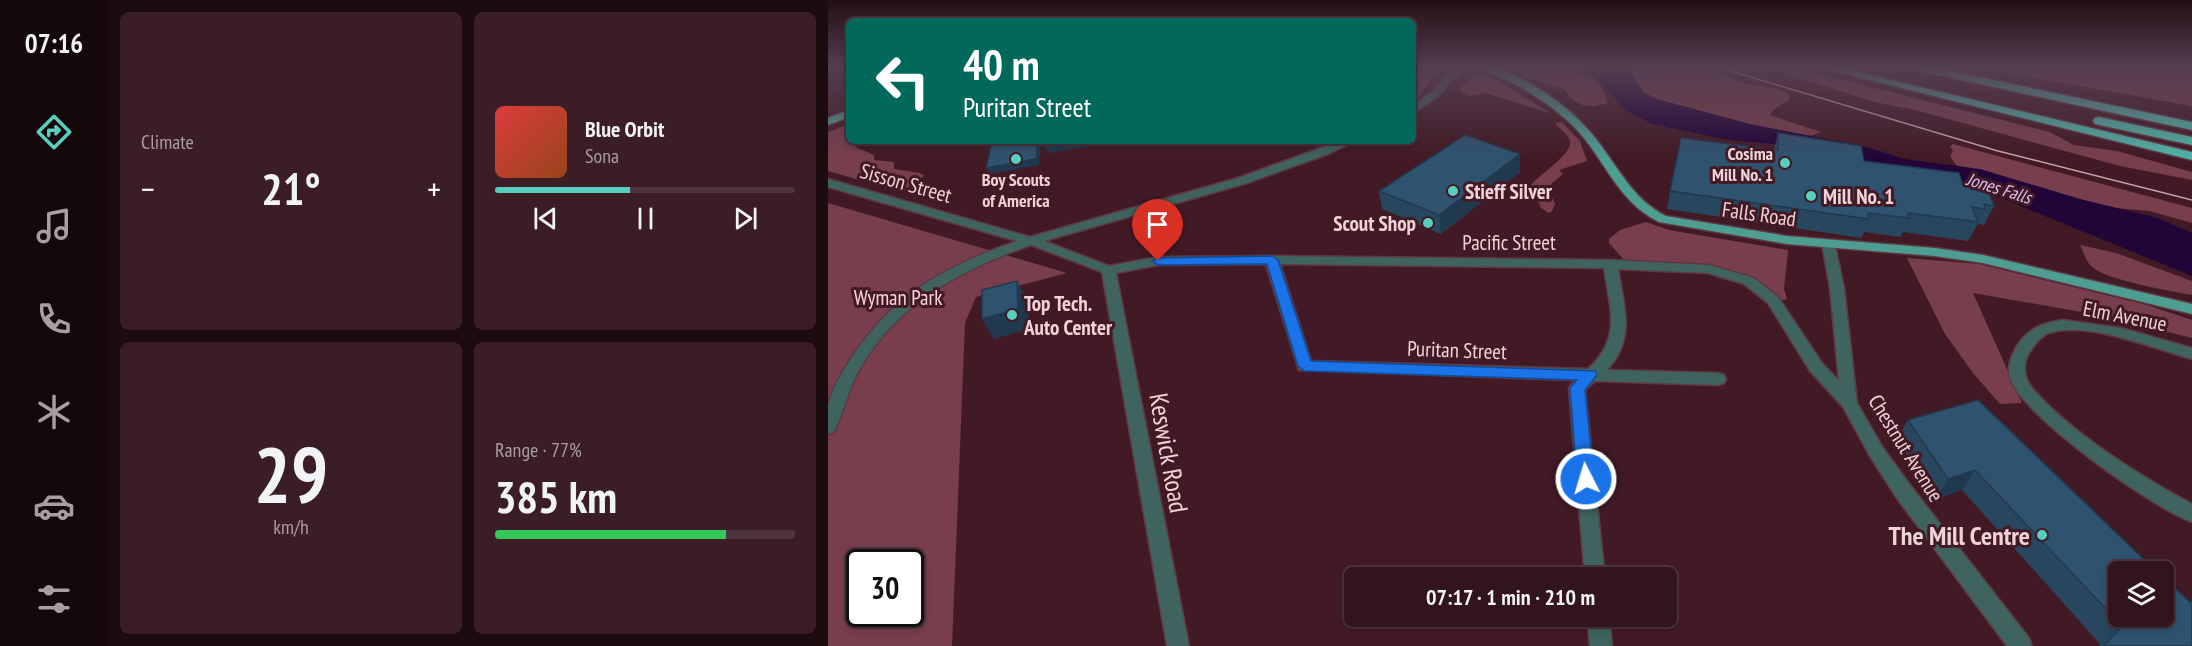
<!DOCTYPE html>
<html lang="en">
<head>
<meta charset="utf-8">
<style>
	:root { --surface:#32141c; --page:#3a1d25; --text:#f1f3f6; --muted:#a89ea3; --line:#4d333b; --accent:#58cec0 }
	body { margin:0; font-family:"PT Sans Narrow",sans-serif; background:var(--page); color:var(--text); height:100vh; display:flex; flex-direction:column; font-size:22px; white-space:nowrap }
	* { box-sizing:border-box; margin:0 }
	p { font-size:20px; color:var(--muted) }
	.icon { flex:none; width:33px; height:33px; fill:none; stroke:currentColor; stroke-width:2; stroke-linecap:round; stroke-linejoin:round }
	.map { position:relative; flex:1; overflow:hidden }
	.details { display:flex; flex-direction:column; gap:12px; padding:12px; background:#1c0b0f; width:720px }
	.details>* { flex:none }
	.banner { position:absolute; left:18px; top:18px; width:570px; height:126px; border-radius:9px; box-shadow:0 3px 9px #0003,0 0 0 2px var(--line); background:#00695c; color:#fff; overflow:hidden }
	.tools { position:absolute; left:1280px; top:561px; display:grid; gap:12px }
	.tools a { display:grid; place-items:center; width:66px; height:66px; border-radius:9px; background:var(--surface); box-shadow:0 3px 9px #0003,0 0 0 2px var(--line); font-size:30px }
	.speed { position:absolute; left:18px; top:549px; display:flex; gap:12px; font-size:30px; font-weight:700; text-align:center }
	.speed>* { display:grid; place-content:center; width:78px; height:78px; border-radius:50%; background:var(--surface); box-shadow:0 3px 9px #0003,0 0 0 2px var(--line); line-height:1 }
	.speed .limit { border:3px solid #111; border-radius:9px; background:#fff; color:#111 }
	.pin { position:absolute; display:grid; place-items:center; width:51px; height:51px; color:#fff; margin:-62px -26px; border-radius:50% 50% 50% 0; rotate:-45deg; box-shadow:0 0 6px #0007 }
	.pin .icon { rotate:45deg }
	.me { position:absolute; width:66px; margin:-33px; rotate:355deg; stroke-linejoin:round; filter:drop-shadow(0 0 4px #0008) }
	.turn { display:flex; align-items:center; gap:21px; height:126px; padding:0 18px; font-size:27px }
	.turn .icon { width:78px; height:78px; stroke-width:2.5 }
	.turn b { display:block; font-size:42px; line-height:51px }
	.big { font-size:45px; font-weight:600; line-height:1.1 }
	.details .card { flex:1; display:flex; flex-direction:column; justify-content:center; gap:9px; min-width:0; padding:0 21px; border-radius:9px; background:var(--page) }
	.details .dial { align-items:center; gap:0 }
	.dial b { font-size:78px; line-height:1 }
	.song { display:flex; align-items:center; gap:18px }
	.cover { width:72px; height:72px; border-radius:9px; background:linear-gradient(135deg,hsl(0 70% 55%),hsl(20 70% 35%)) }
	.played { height:6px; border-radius:3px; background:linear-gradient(90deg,var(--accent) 45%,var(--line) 45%) }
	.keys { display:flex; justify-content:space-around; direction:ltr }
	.heat { display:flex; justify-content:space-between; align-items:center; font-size:33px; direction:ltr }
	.charge { height:9px; border-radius:4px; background:linear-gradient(90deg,#34c759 77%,var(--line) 0) }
	.details .tiles { flex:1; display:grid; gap:12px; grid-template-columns:repeat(2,1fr) }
	.trip { position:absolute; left:516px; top:567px; width:333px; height:60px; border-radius:9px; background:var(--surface); box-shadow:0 3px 9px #0003,0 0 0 2px var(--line); font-weight:600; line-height:60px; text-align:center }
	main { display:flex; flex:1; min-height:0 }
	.dock { display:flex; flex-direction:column; width:108px; justify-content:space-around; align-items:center; background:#14080b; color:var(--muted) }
	.dock .icon { width:42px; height:42px }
	.dock .selected { color:var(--accent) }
	.dock b { font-size:27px; color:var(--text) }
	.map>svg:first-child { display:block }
	.green { fill:#783e4d; fill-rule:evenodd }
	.water { fill:#210438 }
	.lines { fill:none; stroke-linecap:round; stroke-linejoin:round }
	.minor-casing { stroke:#5e3842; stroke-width:3 }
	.major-casing { stroke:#5e3842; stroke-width:3 }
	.highway-casing { stroke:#5e3842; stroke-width:3 }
	.minor { fill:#3f635e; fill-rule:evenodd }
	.major { fill:#4d9d93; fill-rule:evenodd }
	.highway { fill:#50b3a7; fill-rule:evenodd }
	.tram { stroke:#c3a4ab; stroke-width:1.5 }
	.wall { fill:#28475f }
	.shaded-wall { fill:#21394e }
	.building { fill:#2f526f; stroke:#21394e; stroke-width:1.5 }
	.route { fill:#1a73e8; stroke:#114b97; stroke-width:1.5 }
	.poi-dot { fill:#58cec0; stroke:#421a25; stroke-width:2 }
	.labels { text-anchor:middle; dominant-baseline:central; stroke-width:6; stroke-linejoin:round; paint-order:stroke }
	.far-poi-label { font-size:18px; font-weight:bold; fill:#efd3d8; stroke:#421a25; text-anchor:end }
	.far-water-label { font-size:18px; font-style:italic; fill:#d7c1f4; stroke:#421a25 }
	.street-label { font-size:21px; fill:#efd3d8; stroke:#421a25 }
	.poi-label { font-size:21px; font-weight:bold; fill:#efd3d8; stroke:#421a25; text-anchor:start }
	.park-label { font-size:21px; fill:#fdd1da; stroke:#421a25 }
	.near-street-label { font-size:26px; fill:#efd3d8; stroke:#421a25 }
	.near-poi-label { font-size:26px; font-weight:bold; fill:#efd3d8; stroke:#421a25; text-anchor:end }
</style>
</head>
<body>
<main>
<nav class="dock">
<b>07:16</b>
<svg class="icon selected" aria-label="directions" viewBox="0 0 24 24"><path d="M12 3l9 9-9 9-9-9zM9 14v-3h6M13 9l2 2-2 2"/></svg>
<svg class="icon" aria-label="music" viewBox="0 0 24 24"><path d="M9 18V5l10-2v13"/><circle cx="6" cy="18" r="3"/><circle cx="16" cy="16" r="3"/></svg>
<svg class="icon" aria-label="phone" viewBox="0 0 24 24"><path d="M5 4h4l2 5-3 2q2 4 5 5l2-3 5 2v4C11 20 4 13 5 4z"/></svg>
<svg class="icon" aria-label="climate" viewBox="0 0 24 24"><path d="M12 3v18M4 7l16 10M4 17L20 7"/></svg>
<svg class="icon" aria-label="car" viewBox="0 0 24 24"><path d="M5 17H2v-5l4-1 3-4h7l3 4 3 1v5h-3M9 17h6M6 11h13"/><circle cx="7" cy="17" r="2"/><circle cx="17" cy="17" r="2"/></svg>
<svg class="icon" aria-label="filters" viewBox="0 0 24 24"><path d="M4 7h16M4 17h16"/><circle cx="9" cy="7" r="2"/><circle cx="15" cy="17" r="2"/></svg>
</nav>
<section class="details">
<div class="tiles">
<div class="card"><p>Climate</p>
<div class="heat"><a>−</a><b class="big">21°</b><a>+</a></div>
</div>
<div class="card">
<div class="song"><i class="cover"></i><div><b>Blue Orbit</b><p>Sona</p></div></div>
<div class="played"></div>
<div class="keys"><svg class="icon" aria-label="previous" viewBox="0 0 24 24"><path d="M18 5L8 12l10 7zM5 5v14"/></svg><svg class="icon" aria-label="pause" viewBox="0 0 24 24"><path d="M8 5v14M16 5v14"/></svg><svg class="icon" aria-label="next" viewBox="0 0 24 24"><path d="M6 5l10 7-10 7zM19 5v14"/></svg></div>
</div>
<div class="card dial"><b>29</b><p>km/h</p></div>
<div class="card"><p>Range · 77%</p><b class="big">385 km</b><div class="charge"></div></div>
</div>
</section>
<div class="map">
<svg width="1364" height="646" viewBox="0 0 1364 646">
	<rect width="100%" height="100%" fill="#421a25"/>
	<!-- green -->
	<g class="green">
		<polygon points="585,67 611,67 590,98 585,101"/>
		<polygon points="683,67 739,67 746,72 771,81 780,103 766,106 754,105 744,99 736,89 700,78"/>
		<polygon points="796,67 875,67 914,83 952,89 962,96 961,100 946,109 942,115 993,132 985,135 965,137 817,98"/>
		<polygon points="935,67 958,67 995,75 1222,132 1246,145 1289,151 1364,172 1364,180 1292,166 1091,111 1047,102"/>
		<polygon points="1145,67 1364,67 1364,106"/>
		<polygon points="647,74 665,78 722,113 658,93 641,96 633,92 632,88"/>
		<path d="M734,122L752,141L759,161L731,170L735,174L723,184V195L727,204L724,211L721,213L713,208L703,185C711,175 744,154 742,142C741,134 731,129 727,123Z"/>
		<polygon points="21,124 21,141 28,141 27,147 46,155 46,160 66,162 66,169 92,173 96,176 85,186 70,191 0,171 0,132"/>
		<polygon points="1125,144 1364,208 1364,223 1322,211 1274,207 1176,181 1128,165 1122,156 1125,151 1122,146"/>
		<path d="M0,203L239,273L148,297L137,323L124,646H0ZM32,562H82V614H32Z"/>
		<path d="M818,222L841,230L960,250L956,289L959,299L951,301C939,293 927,281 913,275C882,260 833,264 798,262L781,243V239L792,230Z"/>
		<path d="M1252,245L1288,253L1364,281V295C1343,291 1276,280 1263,266C1258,261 1255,251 1252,245Z"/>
		<polygon points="1079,258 1151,264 1319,305 1364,320 1364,338 1276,316 1145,293 1194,403 1172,404 1145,373 1117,334"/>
	</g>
	<!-- water -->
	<polygon class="water" points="753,67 801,67 815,92 829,99 922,124 1039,147 1076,159 1152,169 1252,199 1330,218 1364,233 1364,276 1141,185 975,147 900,140 824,124 795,109 779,88"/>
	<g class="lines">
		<!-- minor casing -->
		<g class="minor-casing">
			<g id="minor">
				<polygon points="627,67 636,67 610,96 585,113 585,105 604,92"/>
				<path d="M512,141H527L500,154L419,183L216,241L281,266L330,257L444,256L782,260L881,265L926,278L950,297L994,363L1011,381L1002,288L994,244L996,241H1006L1016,288L1029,403L1055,448L1082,485L1201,638L1204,646H1179L1068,497L1043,458L1015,407L982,371L940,303L916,284L880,273L790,269C796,306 808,339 779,370L890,373L896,375L898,379L896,383L890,385L767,381L757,390L777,578H757L741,388L747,380L471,370L438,264L330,265L288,273L361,646H339L274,272L203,245C132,270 64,306 28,376C19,394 15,414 6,432L0,434C0,425 0,415 0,406C3,389 15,371 24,357C67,293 118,266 189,241L0,187V179L202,237L410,178ZM452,264L776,268C782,309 794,338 760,369L483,361Z"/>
				<path d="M1235,320L1293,328L1364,348V359C1327,349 1263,322 1224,332C1214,334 1206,345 1201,353C1194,365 1196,377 1204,388C1243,433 1312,476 1364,504V522C1325,508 1197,418 1183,380C1178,368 1183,357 1189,346C1201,328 1214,323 1235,320Z"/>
				<polygon points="759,616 781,616 784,646 762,646"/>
			</g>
		</g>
		<!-- major casing -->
		<g class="major-casing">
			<g id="major">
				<path d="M650,67C690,67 744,108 768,139C791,168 804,199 838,216L959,236L1107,248L1155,255L1364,304V314L1155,263L1107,256L959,244L831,222C786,200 775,152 740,121C721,104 701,91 679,80C669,76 657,73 650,67Z"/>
				<polygon points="21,110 21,117 0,125 0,118"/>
			</g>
		</g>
		<!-- highway casing -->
		<g class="highway-casing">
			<g id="highway">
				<polygon points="989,67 1009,67 1364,152 1364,160"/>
				<polygon points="1082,67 1104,67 1364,122 1364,130 1087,70"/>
				<polygon points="1271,117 1364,137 1364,145 1267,124 1265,121 1267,118"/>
			</g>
		</g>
		<!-- minor -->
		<use href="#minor" class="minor"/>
		<!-- major -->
		<use href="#major" class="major"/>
		<!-- highway -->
		<use href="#highway" class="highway"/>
		<!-- tram -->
		<polyline class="tram" points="889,67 1170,151 1364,200"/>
	</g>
	<!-- wall -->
	<g class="wall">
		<polygon points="950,133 1036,161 1134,182 1166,206 1156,225 1150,224 1140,241 1075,232 1073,237 1036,232 1033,238 839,209 842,191 946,149"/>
		<polygon points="692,172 613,234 554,209 551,191"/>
		<polygon points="1080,420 1362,602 1364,646 1271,646 1272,644 1134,490 1108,499 1069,440"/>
	</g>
	<!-- shaded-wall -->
	<g class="shaded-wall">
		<polygon points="210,141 213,141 211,165 162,174 158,168"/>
		<polygon points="252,141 266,141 267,145 220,153 217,147"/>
		<polygon points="272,141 304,141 274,146"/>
		<polygon points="692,154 692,172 613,234 611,215"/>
		<polygon points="189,281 200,301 202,329 166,339 154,319"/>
		<polygon points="1147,470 1134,490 1108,499 1120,479"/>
	</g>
	<!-- building -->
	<g class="building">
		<polygon points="950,133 1033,146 1036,161 1131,173 1134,182 1158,185 1166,206 1156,204 1157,209 1144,207 1150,222 1080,213 1081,218 1040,213 1041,219 842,191 853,138 950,150"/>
		<polygon points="637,135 692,154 611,215 551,191"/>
		<polygon points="164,141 210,141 208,159 158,168"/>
		<polygon points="218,141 252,141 217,147"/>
		<polygon points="189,281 190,309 154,319 154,290"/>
		<polygon points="1150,400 1329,572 1290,572 1290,616 1335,616 1335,577 1362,602 1364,601 1364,646 1276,646 1294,626 1147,470 1120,479 1080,420"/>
	</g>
	<!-- sky -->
	<linearGradient id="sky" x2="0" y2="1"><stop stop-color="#240e14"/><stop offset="0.42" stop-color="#543e51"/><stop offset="1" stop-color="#543e51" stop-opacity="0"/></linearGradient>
	<rect width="1364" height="158" fill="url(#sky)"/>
	<!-- route -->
	<polygon class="route" points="444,256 450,260 483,361 767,371 769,375 757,390 766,479 764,484 758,486 752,484 749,479 742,388 749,380 477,371 470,366 439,264 330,265 324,261 330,258"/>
	<!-- markers -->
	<g class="poi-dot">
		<circle cx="188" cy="159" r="6"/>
		<circle cx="957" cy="163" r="6"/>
		<circle cx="625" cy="191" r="6"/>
		<circle cx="983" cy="196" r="6"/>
		<circle cx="600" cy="223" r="6"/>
		<circle cx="184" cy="315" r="6"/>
		<circle cx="1214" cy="535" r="6"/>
	</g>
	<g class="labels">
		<!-- far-poi labels -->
		<g class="far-poi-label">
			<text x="945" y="153">Cosima<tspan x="945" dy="21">Mill No. 1</tspan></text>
			<text x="188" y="179" text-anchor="middle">Boy Scouts<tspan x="188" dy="21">of America</tspan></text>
		</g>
		<!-- far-water labels -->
		<g class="far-water-label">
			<text transform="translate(1171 188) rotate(17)">Jones Falls</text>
		</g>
		<!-- street labels -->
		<g class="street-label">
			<text transform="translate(78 183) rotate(16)">Sisson Street</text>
			<text transform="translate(931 214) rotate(8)">Falls Road</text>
			<text x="681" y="242">Pacific Street</text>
			<text transform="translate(1297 316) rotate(11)">Elm Avenue</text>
			<text transform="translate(629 350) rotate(2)">Puritan Street</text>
			<text transform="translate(1078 448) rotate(58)">Chestnut Avenue</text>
		</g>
		<!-- poi labels -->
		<g class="poi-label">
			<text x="637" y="191">Stieff Silver</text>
			<text x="995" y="196">Mill No. 1</text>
			<text x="588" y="223" text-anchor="end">Scout Shop</text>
			<text x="196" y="303">Top Tech.<tspan x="196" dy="24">Auto Center</tspan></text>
		</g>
		<!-- park labels -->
		<g class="park-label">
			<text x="70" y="297">Wyman Park</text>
		</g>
		<!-- near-street labels -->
		<g class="near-street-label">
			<text transform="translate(341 453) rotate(80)">Keswick Road</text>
		</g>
		<!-- near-poi labels -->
		<g class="near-poi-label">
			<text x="1202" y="535">The Mill Centre</text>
		</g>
	</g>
</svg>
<div class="tools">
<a><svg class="icon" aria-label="layers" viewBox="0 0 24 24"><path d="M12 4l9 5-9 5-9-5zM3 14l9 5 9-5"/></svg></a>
</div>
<div class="speed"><div class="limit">30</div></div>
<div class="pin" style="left:330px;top:261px;background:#d93025"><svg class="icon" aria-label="arrive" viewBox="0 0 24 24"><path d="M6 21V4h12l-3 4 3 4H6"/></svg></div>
<svg class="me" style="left:758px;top:479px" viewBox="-20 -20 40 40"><circle r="17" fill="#1a73e8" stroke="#fff" stroke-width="3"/><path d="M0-11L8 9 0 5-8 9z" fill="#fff"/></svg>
<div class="trip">07:17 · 1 min · 210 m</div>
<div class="banner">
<div class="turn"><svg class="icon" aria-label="left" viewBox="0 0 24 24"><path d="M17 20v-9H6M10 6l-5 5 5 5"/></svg><div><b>40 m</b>Puritan Street</div></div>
</div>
</div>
</main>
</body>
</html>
